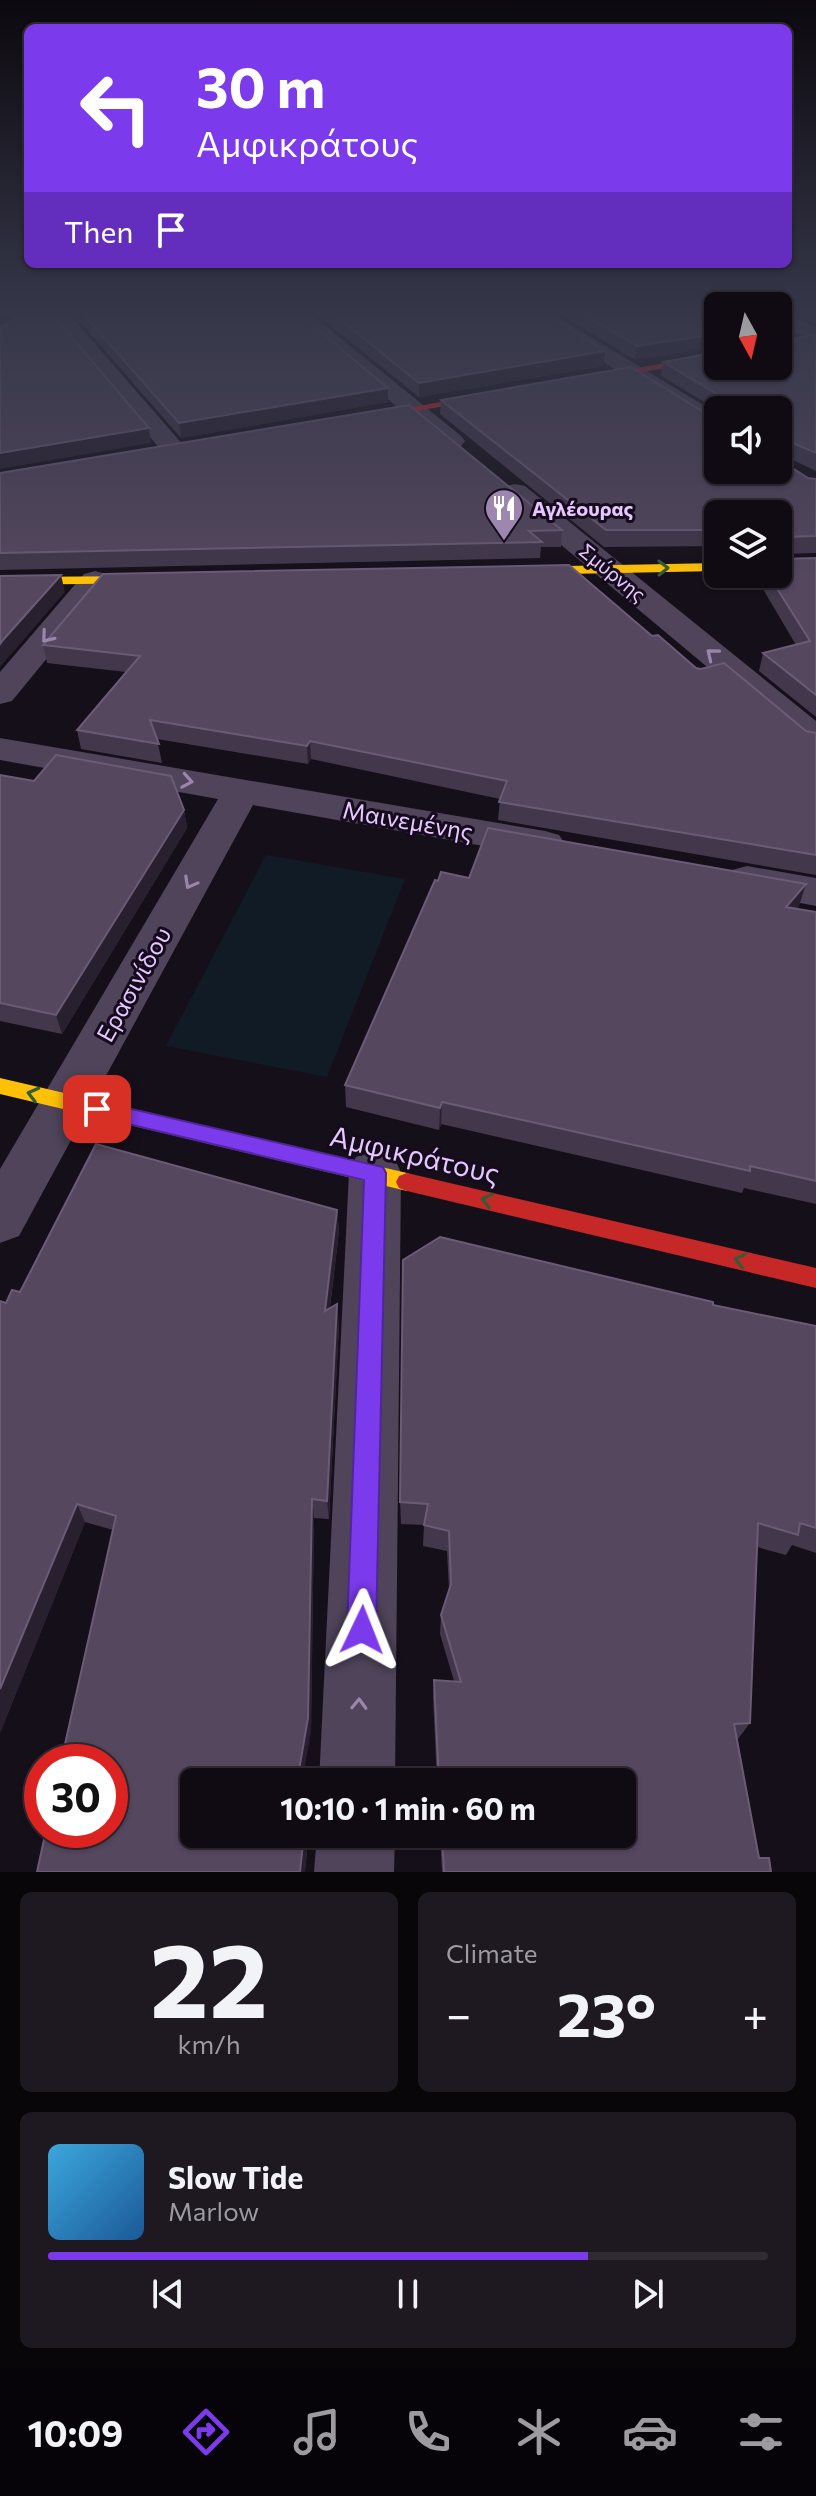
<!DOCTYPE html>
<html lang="en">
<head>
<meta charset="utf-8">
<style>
	:root { --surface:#100b13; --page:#1e1921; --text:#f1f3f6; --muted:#9c9ba0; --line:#302b33; --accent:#7c3aed }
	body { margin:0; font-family:Commissioner,sans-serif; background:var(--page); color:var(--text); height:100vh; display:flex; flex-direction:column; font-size:30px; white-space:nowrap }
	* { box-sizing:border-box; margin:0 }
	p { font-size:26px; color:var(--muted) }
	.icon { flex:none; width:44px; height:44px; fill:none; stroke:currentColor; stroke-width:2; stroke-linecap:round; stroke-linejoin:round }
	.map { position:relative; height:1872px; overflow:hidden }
	.panel { display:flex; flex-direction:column; gap:20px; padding:20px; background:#09060a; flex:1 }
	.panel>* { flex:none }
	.top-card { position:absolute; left:24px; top:24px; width:768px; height:244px; border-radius:12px; box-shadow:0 2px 6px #0004,0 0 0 2px var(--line); background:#7c3aed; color:#fff; overflow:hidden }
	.needle { width:52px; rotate:172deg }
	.buttons { position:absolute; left:704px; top:292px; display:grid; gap:16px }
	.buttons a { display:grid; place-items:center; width:88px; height:88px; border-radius:12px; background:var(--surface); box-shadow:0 2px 6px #0004,0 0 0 2px var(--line); font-size:40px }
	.speed { position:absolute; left:24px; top:1744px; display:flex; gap:16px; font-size:40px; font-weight:700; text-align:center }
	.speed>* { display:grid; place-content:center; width:104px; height:104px; border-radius:50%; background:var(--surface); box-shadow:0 2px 6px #0004,0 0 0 2px var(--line); line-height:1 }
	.speed .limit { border:12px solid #d22; background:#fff; color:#111 }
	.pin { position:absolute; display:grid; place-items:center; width:68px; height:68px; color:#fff; margin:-34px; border-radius:16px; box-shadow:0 4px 12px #0006 }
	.me { position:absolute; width:88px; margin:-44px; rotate:2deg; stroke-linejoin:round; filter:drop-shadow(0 0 6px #0008) }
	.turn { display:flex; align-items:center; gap:28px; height:168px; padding:0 40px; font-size:36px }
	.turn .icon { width:104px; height:104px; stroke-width:2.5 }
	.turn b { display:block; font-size:56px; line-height:68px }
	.then { display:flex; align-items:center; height:76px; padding:0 40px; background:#0003; gap:16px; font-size:30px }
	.big { font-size:60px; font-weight:700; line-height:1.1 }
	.panel .card { flex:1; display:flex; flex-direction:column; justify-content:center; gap:12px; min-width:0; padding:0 28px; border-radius:12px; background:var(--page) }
	.panel .dial { align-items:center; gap:0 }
	.dial b { font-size:104px; line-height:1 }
	.song { display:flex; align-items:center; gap:24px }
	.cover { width:96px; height:96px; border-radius:12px; background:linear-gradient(135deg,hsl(200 70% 55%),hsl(210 70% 35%)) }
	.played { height:8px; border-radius:4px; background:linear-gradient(90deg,var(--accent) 75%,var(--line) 75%) }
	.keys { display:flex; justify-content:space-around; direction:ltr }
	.heat { display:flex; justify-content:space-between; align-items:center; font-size:44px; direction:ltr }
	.panel .tiles { flex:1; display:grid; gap:20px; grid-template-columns:1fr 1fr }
	.card:last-child { grid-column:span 2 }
	.trip { position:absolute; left:180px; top:1768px; width:456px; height:80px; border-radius:12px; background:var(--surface); box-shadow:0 2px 6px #0004,0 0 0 2px var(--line); font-weight:700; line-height:80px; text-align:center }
	.tab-bar { display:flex; height:128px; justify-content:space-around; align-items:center; background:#060408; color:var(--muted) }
	.tab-bar .icon { width:56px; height:56px }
	.tab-bar .selected { color:var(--accent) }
	.tab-bar b { font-size:36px; color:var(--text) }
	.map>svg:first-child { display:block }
	.green { fill:#101b25 }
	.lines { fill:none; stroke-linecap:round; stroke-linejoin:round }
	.street { fill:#4f445a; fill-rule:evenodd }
	.slow { fill:#ffc107; fill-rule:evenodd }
	.jam { fill:#c62828; fill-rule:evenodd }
	.wall { fill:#42374b }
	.shaded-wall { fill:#29202f }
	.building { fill:#54475e; stroke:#6b5b77; stroke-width:2 }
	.oneway { stroke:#315d36 }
	.oneway2 { stroke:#9a86ac }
	.route { fill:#7c3aed; stroke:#51269a; stroke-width:2 }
	.labels { text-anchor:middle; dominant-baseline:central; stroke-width:6; stroke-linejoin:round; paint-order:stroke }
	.far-poi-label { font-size:20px; font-weight:bold; fill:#e6c8ff; stroke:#160b1d; text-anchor:start }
	.far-street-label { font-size:20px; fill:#e6c8ff; stroke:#160b1d }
	.street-label { font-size:24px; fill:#e6c8ff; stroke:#160b1d }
	.near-street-label { font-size:28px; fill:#e6c8ff; stroke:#160b1d }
</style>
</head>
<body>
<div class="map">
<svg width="816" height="1872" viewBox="0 0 816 1872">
	<rect width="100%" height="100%" fill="#150f19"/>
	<!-- green -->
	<polygon class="green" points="266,855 405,879 327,1077 166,1046"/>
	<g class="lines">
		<!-- street -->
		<g class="street">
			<polygon points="47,314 69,314 184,446 188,451 184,456 166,456"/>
			<polygon points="288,314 311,314 461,436 465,441 461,446 443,446"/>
			<polygon points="528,314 553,314 718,414 718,431 709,429"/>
			<polygon points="778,314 789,314 816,327 816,341 778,325"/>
			<polygon points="515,484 525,486 816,721 816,750 803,747 505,498 501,492 505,486"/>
			<polygon points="95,571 106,574 110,580 106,586 12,701 0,704 0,672 84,574"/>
			<polygon points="0,738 545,831 559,835 565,844 559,853 545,857 253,805 19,1236 0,1243 0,1169 218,799 0,760"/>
			<polygon points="747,866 816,878 816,906 732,890 726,880 732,870"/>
			<polygon points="375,1151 394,1157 401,1173 395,1782 319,1782 349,1173 356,1157"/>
			<polygon points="317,1834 395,1834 394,1872 314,1872"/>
		</g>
		<!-- slow -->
		<g class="slow">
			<polygon points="718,563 718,571 516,575 510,571 516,567"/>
			<polygon points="160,576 162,579 156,583 0,585 0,577"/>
			<polygon points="0,1078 407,1173 415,1176 418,1182 415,1188 407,1191 0,1094"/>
		</g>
		<!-- jam -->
		<g class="jam">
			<polygon points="718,353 718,359 578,383 573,380"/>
			<polygon points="499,391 504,394 502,396 354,422 349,419"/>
			<polygon points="407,1173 816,1268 816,1288 407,1191 399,1188 396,1182 399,1176"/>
		</g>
	</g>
	<!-- wall -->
	<g class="wall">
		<polygon points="73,314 299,314 388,402 181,438"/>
		<polygon points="316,314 545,314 604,366 419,397"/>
		<polygon points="560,314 718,314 635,360"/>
		<polygon points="778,314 795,321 792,334 779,336 779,341 816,335 816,471 778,453 778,410 718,410 661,376 663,362 718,366"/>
		<polygon points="797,314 816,314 816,324"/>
		<polygon points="441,400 710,416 718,470 816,479 816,553 780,554 780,559 816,558 816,717 759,671 763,653 796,645 754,574 778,574 778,514 718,514 718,546 604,547 440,414"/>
		<polygon points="0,473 562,530 561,547 541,547 540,558 0,570"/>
		<polygon points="652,636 696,668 806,731 816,733 816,875 498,820 500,799 311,759 308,764 157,739 162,763 81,749 77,730 126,672 47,663 43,645"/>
		<polygon points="0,775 184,810 187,828 62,1034 0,1021"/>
		<polygon points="469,878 799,906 797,909 816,912 816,1204 744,1188 742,1193 441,1124 439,1130 346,1107 345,1085 438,881"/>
		<polygon points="337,1210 339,1231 330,1308 339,1324 329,1519 314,1518 311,1732 194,1782 308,1839 305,1872 37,1872 113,1530 85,1522 0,1733 0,1301 6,1303 20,1292"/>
		<polygon points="713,1305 816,1326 816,1553 792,1545 786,1555 757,1547 750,1723 738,1739 737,1740 759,1858 771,1872 442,1872 440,1834 622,1834 622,1782 437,1782 433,1697 434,1680 454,1681 440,1634 441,1615 449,1590 447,1551 423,1546 424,1525 401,1524 400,1502"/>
	</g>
	<!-- shaded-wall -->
	<g class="shaded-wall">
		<polygon points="795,321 792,334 778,337 778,323"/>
		<polygon points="718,334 718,347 635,360 637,346"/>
		<polygon points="605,351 604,366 419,397 419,383"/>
		<polygon points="388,388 388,402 181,438 179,423"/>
		<polygon points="149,428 151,443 0,469 0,453"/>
		<polygon points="61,575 65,592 0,667 0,644"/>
		<polygon points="310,741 311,759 308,764 307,746"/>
		<polygon points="184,810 187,828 62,1034 56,1015"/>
		<polygon points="806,884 799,906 780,929 786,907"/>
		<polygon points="442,1102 441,1124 439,1130 440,1108"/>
		<polygon points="337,1210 339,1231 327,1331 325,1311"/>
		<polygon points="337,1304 339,1324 329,1519 327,1501"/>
		<polygon points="312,1499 314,1518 311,1732 302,1782 297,1782"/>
		<polygon points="77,1504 85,1522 0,1733 0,1689"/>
		<polygon points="304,1834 306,1834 308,1839 305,1872 300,1872"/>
	</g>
	<!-- building -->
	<g class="building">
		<polygon points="19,314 52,314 149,428 0,453 0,326 6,325"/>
		<polygon points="83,314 299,314 388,388 179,423"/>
		<polygon points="333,314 545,314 605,351 419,383"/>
		<polygon points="583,314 718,314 718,334 637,346"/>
		<polygon points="778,314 795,321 778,323 779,341 816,335 816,453 779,437 778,451 778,410 722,410 722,397 663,362 718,352 718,366 778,366"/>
		<polygon points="631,367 710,416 718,418 718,470 778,470 778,459 808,478 816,479 816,536 780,537 780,559 816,558 816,695 763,653 810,641 768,574 778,574 778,514 718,514 718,530 606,530 441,400"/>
		<polygon points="409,405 562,530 529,531 542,542 0,553 0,473"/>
		<polygon points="569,565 652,636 658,635 696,668 701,669 724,663 806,731 816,733 816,855 499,802 507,781 310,741 307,746 150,720 159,744 77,730 140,656 43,645 103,574"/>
		<polygon points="61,575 3,640 0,644 0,576"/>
		<polygon points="56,755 171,776 184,810 56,1015 0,1003 0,775 34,781"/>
		<polygon points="488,828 806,884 786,907 816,912 816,1181 750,1166 750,1171 442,1102 440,1108 345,1085 435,880 438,881 441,872 469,878"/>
		<polygon points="96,1144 337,1210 325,1311 337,1304 327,1501 312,1499 308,1718 297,1782 194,1782 194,1834 304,1834 300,1872 37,1872 46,1830 110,1830 110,1762 61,1762 116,1516 77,1504 0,1689 0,1301 6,1303 12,1290 20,1292"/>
		<polygon points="440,1237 713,1302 713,1305 816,1326 816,1528 800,1523 798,1535 758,1523 750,1723 734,1724 759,1858 769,1858 771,1872 444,1872 442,1834 622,1834 622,1782 439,1782 434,1680 461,1682 441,1615 451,1584 449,1531 424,1525 428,1504 400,1502 403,1260"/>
	</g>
	<!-- one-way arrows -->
	<defs><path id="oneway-chevron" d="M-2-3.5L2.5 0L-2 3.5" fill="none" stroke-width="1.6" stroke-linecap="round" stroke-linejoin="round" transform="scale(2)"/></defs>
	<g class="oneway">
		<use href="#oneway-chevron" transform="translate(663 568) rotate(-1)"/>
		<use href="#oneway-chevron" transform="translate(33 1094) rotate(-166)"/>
		<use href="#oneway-chevron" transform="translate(487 1200) rotate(-167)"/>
		<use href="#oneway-chevron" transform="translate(740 1260) rotate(-167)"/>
	</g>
	<g class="oneway2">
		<use href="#oneway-chevron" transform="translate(47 637) rotate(130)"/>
		<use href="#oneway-chevron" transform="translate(712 654) rotate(-141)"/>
		<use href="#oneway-chevron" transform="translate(187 781) rotate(10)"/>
		<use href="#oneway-chevron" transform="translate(190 883) rotate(119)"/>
		<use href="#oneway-chevron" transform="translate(359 1704) rotate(-88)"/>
	</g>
	<!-- sky -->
	<linearGradient id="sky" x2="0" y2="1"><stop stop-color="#0c080e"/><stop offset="0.54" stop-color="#353749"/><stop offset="1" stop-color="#353749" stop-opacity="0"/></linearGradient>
	<rect width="816" height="577" fill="url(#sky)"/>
	<!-- route -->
	<polygon class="route" points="97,1101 383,1167 386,1173 376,1630 372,1640 362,1644 351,1640 347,1630 364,1180 90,1115 87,1109 90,1103"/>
	<!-- icons -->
	<defs>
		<g id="restaurant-pin" transform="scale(2)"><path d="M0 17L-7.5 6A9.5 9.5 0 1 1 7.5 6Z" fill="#9d87ae" stroke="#160b1d"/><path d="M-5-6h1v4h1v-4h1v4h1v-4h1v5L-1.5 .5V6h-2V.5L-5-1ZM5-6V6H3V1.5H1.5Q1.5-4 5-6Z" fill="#fff"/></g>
	</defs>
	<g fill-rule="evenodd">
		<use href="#restaurant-pin" x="504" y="508"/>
	</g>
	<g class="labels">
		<!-- far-poi labels -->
		<g class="far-poi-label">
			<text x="532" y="508">Αγλέουρας</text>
		</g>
		<!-- far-street labels -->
		<g class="far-street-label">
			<text transform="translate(613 572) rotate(39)">Σμύρνης</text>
		</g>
		<!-- street labels -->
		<g class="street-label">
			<text transform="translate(408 820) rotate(10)">Μαινεμένης</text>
			<text transform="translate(133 984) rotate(-61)">Ερασινίδου</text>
		</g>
		<!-- near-street labels -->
		<g class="near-street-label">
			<text transform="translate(415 1154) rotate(13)">Αμφικράτους</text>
		</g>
	</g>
</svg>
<div class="buttons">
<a><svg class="needle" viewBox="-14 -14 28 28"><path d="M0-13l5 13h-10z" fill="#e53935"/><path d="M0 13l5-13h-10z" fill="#9c9ba0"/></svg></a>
<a><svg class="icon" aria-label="sound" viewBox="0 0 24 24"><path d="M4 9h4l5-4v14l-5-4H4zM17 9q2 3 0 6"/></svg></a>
<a><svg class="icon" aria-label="layers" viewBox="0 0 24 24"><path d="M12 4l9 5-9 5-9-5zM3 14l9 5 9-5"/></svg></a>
</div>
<div class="speed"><div class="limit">30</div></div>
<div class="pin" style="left:97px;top:1109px;background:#d93025"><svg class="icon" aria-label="arrive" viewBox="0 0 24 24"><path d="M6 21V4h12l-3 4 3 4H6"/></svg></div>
<svg class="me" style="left:362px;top:1630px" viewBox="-20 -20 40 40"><path d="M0-17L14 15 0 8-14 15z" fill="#7c3aed" stroke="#fff" stroke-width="4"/></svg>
<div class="trip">10:10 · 1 min · 60 m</div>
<div class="top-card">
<div class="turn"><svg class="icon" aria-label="left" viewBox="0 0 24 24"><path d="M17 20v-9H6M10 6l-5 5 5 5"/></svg><div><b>30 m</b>Αμφικράτους</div></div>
<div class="then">Then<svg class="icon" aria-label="arrive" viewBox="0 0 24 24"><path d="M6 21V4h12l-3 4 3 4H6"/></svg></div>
</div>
</div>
<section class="panel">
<div class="tiles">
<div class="card dial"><b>22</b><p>km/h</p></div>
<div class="card"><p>Climate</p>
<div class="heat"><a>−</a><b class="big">23°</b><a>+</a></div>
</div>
<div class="card">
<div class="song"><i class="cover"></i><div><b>Slow Tide</b><p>Marlow</p></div></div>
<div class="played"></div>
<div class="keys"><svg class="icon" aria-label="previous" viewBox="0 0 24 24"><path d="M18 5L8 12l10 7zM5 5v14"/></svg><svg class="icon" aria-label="pause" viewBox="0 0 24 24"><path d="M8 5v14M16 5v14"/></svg><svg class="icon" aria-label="next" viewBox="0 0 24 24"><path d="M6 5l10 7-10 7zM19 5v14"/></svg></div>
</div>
</div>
</section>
<nav class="tab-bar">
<b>10:09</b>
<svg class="icon selected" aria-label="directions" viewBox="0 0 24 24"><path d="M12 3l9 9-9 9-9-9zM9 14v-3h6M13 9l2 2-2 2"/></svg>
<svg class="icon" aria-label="music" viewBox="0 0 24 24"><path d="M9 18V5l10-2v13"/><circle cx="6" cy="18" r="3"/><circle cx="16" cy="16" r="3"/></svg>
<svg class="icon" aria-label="phone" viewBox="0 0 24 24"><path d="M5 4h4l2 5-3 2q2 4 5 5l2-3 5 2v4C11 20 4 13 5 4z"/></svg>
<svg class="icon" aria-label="climate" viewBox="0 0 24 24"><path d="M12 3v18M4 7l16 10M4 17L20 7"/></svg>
<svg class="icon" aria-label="car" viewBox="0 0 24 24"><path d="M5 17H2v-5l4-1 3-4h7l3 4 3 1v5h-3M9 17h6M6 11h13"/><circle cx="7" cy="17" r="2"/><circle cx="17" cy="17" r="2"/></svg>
<svg class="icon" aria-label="filters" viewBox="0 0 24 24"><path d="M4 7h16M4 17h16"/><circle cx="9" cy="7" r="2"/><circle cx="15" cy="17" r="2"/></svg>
</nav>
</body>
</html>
